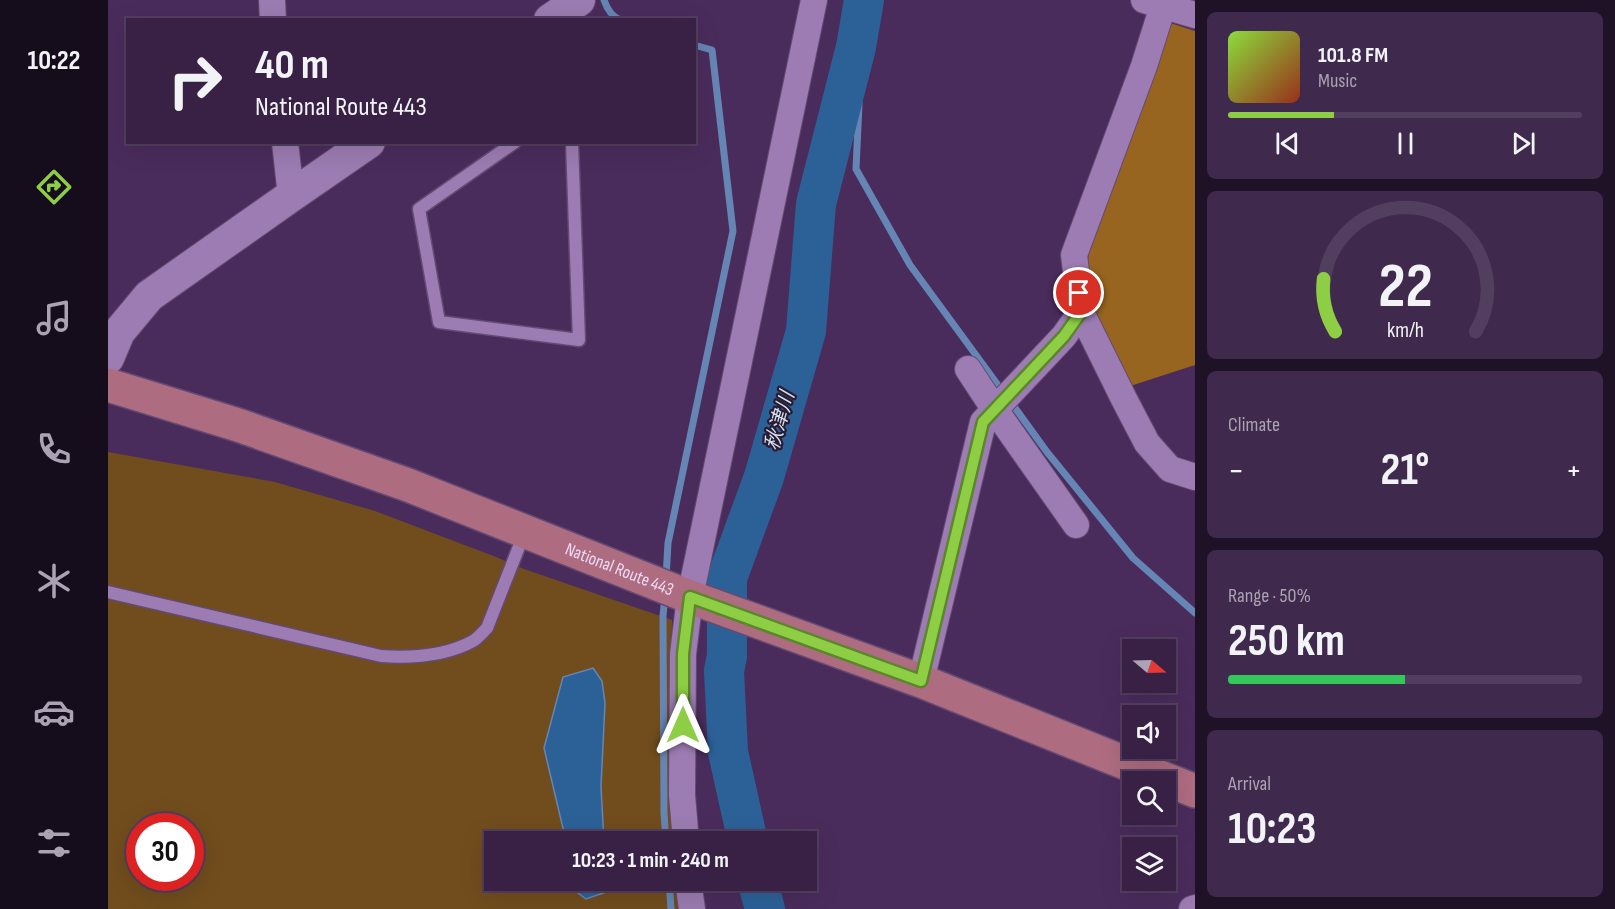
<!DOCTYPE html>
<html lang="en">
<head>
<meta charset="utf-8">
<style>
	:root { --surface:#382145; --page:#3f294c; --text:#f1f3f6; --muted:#aba3b3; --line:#523e5e; --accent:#8dce44 }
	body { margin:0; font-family:"Sofia Sans Condensed","Noto Sans JP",sans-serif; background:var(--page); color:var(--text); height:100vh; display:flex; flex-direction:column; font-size:22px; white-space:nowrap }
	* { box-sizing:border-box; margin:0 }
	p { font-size:20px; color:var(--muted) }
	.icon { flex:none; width:33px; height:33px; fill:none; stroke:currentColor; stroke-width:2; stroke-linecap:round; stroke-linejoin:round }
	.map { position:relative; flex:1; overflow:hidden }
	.side { display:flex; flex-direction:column; gap:12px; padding:12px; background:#1f1226; width:420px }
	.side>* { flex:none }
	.top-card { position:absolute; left:18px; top:18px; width:570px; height:126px; border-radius:0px; box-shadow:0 6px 24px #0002,0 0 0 2px var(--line); background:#382145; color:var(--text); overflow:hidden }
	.needle { width:39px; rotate:109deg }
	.buttons { position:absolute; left:1014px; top:639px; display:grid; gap:12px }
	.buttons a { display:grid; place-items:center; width:54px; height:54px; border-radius:0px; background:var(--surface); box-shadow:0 6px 24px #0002,0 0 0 2px var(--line); font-size:30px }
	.speed { position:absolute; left:18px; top:813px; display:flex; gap:12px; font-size:30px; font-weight:700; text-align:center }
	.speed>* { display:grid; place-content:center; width:78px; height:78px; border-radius:50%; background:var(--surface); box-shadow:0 6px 24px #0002,0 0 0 2px var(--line); line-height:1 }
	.speed .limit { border:9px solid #d22; background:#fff; color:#111 }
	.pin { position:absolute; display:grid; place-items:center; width:51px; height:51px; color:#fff; margin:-26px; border:3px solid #fff; border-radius:50%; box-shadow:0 2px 6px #0007 }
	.me { position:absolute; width:66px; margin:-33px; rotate:0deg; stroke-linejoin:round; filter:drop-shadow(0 0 4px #0008) }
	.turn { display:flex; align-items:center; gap:21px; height:126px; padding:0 30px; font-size:27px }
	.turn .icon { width:78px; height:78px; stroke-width:2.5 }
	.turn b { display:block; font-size:42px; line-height:51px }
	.big { font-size:45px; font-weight:700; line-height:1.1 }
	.side .widget { flex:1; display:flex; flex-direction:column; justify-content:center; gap:9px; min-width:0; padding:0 21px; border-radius:9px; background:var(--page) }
	.side .dial { align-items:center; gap:0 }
	.dial svg { height:156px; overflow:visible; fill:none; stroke:var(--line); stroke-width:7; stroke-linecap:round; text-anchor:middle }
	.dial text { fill:var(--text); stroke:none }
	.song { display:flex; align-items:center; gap:18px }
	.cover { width:72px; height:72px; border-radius:9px; background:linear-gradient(135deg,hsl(90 70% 55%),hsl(10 70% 35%)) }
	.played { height:6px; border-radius:3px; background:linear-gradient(90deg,var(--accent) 30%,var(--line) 30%) }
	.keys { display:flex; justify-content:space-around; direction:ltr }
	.heat { display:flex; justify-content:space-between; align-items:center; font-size:33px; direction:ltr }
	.charge { height:9px; border-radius:4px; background:linear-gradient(90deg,#34c759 50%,var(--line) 0) }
	.trip { position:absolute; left:376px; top:831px; width:333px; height:60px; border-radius:0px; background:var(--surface); box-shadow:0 6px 24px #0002,0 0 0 2px var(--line); font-weight:700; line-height:60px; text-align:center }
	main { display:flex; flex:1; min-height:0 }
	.menu { display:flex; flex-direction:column; width:108px; justify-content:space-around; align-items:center; background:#160d1c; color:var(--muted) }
	.menu .icon { width:42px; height:42px }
	.menu .selected { color:var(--accent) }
	.menu b { font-size:27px; color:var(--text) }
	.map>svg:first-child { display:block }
	.green { fill:#714d1d; fill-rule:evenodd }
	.forest { fill:#97651f }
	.water { fill:#2c6198; stroke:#6585b4; stroke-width:1.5 }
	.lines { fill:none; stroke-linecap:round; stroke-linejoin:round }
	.stream { stroke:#6585b4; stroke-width:7 }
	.river { stroke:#2c6198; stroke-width:40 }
	.service-casing { stroke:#644a73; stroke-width:15 }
	.minor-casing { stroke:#644a73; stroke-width:28 }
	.tertiary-casing { stroke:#644a73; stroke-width:34 }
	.trunk-casing { stroke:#644a73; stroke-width:36 }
	.service { stroke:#9c7cb2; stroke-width:12 }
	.minor { stroke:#9c7cb2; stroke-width:26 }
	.tertiary { stroke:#9c7cb2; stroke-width:32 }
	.trunk { stroke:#ae6c80; stroke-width:33 }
	.route-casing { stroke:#5c862c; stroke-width:15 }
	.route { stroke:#8dce44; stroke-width:10 }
	.labels { text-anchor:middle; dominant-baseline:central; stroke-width:4.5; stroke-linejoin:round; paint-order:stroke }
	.street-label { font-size:18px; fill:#ebdaf7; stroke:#291c32 }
	.water-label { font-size:20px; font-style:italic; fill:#d3e1f1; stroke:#291c32 }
</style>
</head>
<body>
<main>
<nav class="menu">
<b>10:22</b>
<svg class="icon selected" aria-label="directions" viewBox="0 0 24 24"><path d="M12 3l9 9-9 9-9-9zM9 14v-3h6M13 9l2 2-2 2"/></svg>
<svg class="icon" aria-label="music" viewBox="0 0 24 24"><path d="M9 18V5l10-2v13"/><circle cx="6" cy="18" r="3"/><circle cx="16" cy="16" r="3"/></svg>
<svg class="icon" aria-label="phone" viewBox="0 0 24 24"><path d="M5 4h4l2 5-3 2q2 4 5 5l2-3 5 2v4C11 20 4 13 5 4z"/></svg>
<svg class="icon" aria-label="climate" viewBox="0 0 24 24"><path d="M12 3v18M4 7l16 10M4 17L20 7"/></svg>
<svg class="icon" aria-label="car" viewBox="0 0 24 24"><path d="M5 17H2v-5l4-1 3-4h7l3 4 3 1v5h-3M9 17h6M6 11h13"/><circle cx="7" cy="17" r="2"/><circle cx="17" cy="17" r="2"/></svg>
<svg class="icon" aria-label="filters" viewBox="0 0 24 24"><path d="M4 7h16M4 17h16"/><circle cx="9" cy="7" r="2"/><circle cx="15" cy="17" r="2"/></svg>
</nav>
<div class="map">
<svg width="1087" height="909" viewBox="0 0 1087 909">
	<rect width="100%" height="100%" fill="#4a2c5c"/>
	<!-- green -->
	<path class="green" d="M0,452L167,482L267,511L388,557L416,569L564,620L562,778L567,841L387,842V880L570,881L572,909H0ZM32,826H82V878H32Z"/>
	<!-- forest -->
	<polygon class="forest" points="1056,21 1087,31 1087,365 1016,388 986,325 976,280 991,200"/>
	<!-- water -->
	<g class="water">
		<polygon points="485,668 494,681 497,703 493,787 496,841 458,841 436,748 455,677"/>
		<polygon points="467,881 505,881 506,884 501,891 478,899 470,893"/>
	</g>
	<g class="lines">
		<!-- stream -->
		<g class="stream">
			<path d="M496,0C499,9 503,16 512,20"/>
			<polyline points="748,47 751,104 748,169 802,265 895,392"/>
			<polyline points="902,401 939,452 1025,558 1087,613"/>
			<polyline points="558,578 560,543 625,231 604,50 586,45"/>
			<polyline points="557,595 555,616 556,813 558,842"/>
			<polyline points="561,880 563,909"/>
		</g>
		<!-- river -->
		<g class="river">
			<polyline points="640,842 620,752 616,671 619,656 619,578 656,477 698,331 708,204 748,47 756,0"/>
			<polyline points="649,880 657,909"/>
		</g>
		<!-- service casing -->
		<g class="service-casing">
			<g id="service">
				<polyline points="407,142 311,209 331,322 471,340 464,142"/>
				<path d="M0,592L273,656C303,658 338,656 365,641C370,638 374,633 379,628L416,534"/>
			</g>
		</g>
		<!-- minor casing -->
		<g class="minor-casing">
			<g id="minor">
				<polyline points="164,0 165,20"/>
				<polyline points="1036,0 1087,15"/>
				<polyline points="1055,6 1036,66 966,255 973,312 1016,399 1039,443 1062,469 1087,477"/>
				<polyline points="177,142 183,196"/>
				<polyline points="860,369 887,410 968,525"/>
				<polyline points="813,681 875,422 956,336 973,312"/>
				<polyline points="578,842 574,795 575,654 582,597 706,0"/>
				<polyline points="580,880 584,909"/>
				<polyline points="1084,909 1087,908"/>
			</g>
		</g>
		<!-- tertiary casing -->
		<g class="tertiary-casing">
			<g id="tertiary">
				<polyline points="442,20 471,0"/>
				<polyline points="0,358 11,332 41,296 183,196 261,142"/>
			</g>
		</g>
		<!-- trunk casing -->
		<g class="trunk-casing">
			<g id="trunk">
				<path id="s1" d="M0,385L130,425L300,485L582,597L813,681L1087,791"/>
			</g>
		</g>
		<!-- service -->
		<use href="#service" class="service"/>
		<!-- minor -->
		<use href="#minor" class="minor"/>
		<!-- tertiary -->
		<use href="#tertiary" class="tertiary"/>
		<!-- trunk -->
		<use href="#trunk" class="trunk"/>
	</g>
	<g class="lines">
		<!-- route casing -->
		<g class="route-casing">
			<polyline id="route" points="575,725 575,654 582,597 813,681 875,422 956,336 973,312 971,293"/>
		</g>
		<!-- route -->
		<use href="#route" class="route"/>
	</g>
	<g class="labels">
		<!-- street labels -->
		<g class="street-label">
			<text stroke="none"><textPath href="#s1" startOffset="544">National Route 443</textPath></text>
		</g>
		<!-- water labels -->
		<g class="water-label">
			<text transform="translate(672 421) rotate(-74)">秋津川</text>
		</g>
	</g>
</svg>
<div class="buttons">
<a><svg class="needle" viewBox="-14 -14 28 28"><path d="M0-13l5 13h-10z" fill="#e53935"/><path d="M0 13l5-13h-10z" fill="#aba3b3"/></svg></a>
<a><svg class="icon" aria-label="sound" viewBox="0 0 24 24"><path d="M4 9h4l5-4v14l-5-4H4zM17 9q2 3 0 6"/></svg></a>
<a><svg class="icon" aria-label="search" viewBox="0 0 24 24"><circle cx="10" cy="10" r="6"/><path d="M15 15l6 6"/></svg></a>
<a><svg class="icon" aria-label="layers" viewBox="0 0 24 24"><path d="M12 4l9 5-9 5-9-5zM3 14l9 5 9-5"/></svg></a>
</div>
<div class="speed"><div class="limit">30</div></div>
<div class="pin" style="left:971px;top:293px;background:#d93025"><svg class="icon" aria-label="arrive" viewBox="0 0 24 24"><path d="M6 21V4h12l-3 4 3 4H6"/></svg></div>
<svg class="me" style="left:575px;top:725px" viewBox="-20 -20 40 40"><path d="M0-17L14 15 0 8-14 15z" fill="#8dce44" stroke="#fff" stroke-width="4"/></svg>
<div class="trip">10:23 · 1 min · 240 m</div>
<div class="top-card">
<div class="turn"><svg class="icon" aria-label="right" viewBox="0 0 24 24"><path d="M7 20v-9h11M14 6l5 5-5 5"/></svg><div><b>40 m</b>National Route 443</div></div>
</div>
</div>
<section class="side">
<div class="widget">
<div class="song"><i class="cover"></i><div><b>101.8 FM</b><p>Music</p></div></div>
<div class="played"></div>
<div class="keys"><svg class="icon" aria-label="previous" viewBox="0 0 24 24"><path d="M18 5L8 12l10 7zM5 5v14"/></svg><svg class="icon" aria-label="pause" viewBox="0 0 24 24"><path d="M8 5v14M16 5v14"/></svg><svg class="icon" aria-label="next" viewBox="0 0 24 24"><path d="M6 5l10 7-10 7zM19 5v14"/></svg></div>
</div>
<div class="widget dial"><svg viewBox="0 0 100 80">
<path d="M14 69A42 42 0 1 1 86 69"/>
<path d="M14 69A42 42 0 0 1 8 42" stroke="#8dce44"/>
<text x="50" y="56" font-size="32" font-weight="700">22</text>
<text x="50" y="72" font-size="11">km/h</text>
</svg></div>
<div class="widget"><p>Climate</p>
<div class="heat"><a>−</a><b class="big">21°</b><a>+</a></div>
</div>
<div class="widget"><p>Range · 50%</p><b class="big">250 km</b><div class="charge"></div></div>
<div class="widget"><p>Arrival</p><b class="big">10:23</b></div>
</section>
</main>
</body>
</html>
